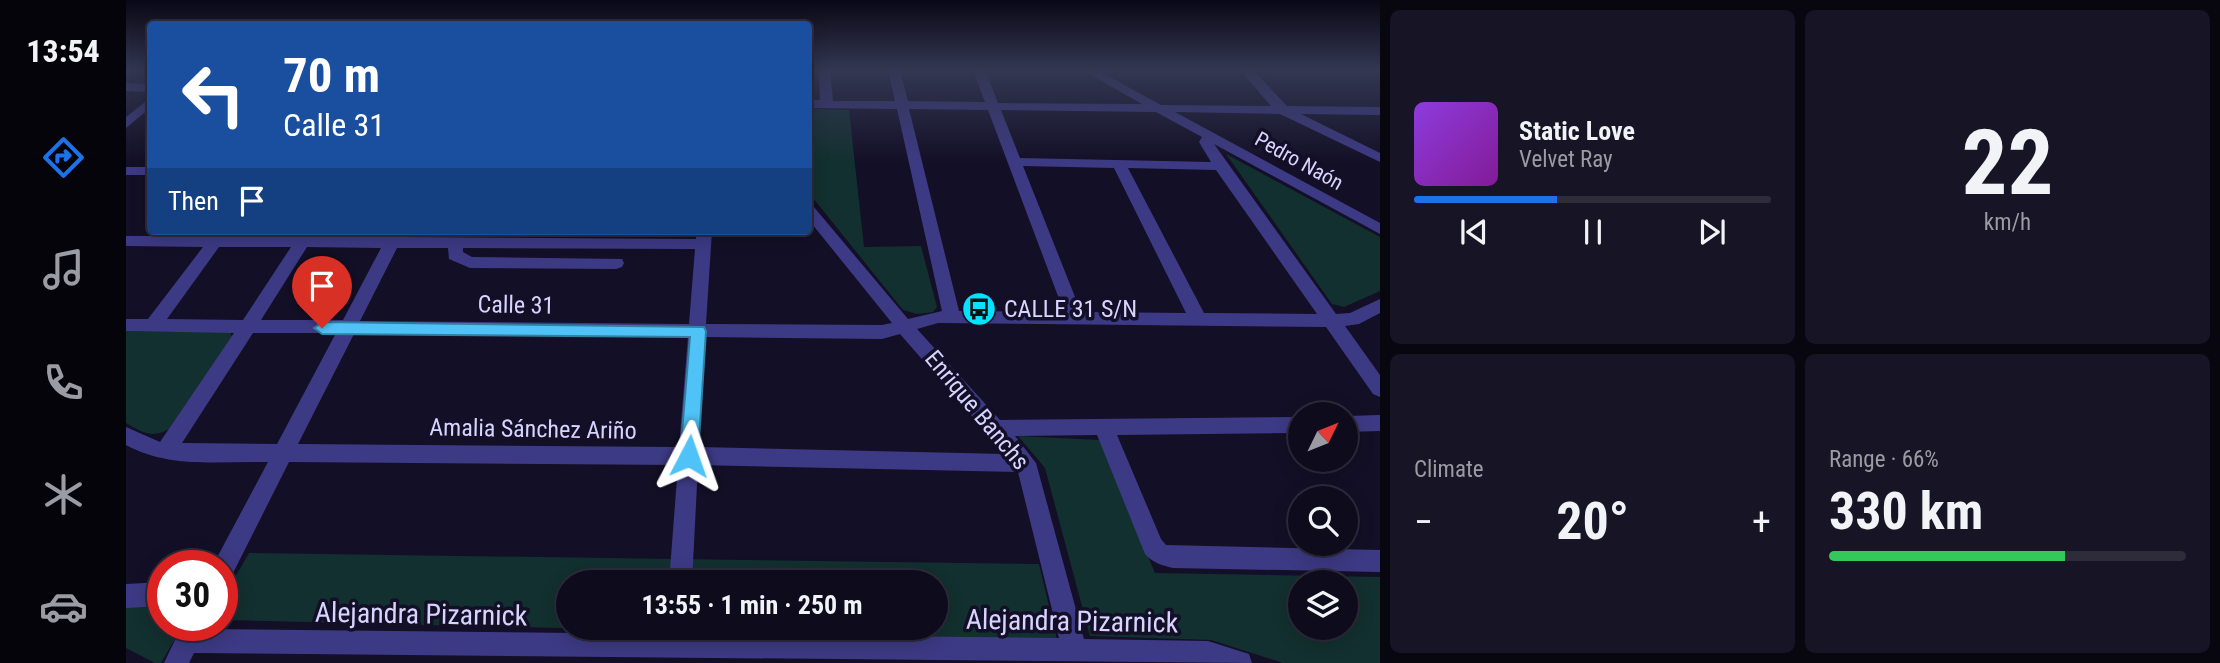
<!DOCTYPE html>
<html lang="en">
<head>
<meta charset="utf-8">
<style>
	:root { --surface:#0e0b1c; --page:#171425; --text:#f1f3f6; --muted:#9b9ba3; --line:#2e2b3b; --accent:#1a73e8 }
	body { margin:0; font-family:"Roboto Condensed",sans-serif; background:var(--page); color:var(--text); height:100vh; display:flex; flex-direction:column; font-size:26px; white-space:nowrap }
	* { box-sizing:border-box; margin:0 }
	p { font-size:23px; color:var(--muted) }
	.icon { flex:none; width:38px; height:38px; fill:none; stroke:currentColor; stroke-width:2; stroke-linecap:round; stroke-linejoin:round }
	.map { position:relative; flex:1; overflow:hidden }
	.panel { display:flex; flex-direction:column; gap:10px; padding:10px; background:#08060f; width:840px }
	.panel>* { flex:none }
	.hud { position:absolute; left:21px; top:21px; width:665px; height:214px; border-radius:7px; box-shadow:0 4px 18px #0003,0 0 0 2px var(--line); background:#1a4fa0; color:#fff; overflow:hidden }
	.needle { width:46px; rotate:47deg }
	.controls { position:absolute; left:1162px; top:402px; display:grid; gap:14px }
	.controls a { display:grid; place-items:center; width:70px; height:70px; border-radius:50%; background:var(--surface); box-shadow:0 4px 18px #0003,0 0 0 2px var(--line); font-size:35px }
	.speed { position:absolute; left:21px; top:550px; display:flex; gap:14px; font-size:35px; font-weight:700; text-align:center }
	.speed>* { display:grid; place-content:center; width:91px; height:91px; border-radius:50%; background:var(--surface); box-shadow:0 4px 18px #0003,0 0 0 2px var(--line); line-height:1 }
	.speed .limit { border:10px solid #d22; background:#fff; color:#111 }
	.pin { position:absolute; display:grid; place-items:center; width:60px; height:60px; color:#fff; margin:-72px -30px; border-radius:50% 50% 50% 0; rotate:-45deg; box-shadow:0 0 7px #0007 }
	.pin .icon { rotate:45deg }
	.me { position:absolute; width:77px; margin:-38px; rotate:4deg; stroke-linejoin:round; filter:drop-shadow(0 0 5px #0008) }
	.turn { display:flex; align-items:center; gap:24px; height:147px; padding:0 21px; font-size:32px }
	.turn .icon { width:91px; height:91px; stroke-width:2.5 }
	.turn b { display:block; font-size:49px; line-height:60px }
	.then { display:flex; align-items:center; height:66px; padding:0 21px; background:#0003; gap:14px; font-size:26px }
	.big { font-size:52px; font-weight:700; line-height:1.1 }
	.panel .tile { flex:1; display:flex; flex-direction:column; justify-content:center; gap:10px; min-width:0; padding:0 24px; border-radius:10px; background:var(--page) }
	.panel .dial { align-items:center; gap:0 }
	.dial b { font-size:91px; line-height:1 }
	.song { display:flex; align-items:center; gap:21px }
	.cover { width:84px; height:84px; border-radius:10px; background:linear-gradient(135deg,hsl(270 70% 55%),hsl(290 70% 35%)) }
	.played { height:7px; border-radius:4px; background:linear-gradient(90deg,var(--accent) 40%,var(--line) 40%) }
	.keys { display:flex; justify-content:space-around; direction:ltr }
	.heat { display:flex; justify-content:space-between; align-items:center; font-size:38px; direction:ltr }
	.charge { height:10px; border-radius:5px; background:linear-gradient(90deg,#34c759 66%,var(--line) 0) }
	.panel .tiles { flex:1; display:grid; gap:10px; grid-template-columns:repeat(2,1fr) }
	.trip { position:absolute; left:430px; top:570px; width:392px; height:70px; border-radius:35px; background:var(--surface); box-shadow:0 4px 18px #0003,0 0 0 2px var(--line); font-weight:700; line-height:70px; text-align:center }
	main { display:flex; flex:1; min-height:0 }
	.tab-bar { display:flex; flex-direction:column; width:126px; justify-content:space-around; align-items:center; background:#06040b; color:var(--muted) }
	.tab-bar .icon { width:49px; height:49px }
	.tab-bar .selected { color:var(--accent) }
	.tab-bar b { font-size:32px; color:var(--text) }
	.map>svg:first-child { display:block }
	.green { fill:#12302f; fill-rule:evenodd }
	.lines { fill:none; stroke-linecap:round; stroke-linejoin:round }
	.minor { fill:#3d3a85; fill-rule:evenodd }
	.route { fill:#4fc3f7; stroke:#337fa1; stroke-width:2 }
	.labels { text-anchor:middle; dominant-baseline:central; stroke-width:7; stroke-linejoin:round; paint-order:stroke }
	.far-street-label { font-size:21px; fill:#d9d4ff; stroke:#130f26 }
	.street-label { font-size:24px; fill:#d9d4ff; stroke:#130f26 }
	.poi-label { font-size:24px; fill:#d9d4ff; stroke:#130f26; text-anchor:start }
	.near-street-label { font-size:28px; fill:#d9d4ff; stroke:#130f26 }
</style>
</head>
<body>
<main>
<nav class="tab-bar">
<b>13:54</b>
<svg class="icon selected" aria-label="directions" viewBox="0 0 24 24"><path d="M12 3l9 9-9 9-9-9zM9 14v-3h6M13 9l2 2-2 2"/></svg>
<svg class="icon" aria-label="music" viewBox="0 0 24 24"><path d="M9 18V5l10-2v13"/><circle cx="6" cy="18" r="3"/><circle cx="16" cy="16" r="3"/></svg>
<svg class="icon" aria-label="phone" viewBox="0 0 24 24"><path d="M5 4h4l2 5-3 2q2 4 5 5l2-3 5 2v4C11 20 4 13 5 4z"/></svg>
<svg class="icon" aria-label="climate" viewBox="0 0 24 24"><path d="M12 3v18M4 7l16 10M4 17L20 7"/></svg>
<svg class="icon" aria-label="car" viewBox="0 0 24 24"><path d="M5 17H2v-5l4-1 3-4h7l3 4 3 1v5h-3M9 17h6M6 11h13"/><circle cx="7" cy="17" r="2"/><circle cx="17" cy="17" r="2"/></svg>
</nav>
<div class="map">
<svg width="1254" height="663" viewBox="0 0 1254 663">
	<rect width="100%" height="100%" fill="#130f26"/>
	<!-- green -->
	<g class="green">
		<polygon points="683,109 723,110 738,247 795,246 811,307 807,312 791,314 777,310 683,193"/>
		<polygon points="1100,154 1254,237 1254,291 1218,307 1206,304"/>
		<path d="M0,331L104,332L106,337L43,429C26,439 16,432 0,423Z"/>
		<path d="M892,436L974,440L1029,573L1254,577V663H1157L1085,640L964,636L919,468ZM1174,583H1220V628H1174Z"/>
		<path d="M123,553L913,564L931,640L96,620V600ZM443,583H810V628H443Z"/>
		<polygon points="37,605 37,625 57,625 35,663 29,663 0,648 0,607"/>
	</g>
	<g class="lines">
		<!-- minor -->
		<g class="minor">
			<path d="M692,70H704L707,101H769L762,70H774L782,101L859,102L847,70H859L872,103L1016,104L956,70H971L1035,105L1145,106L1114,70H1127L1161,106L1254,107V115L1175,114L1254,153V162L1154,114L1049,112L1254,223V234L1088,144L1210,314L1224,313L1254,299V313L1233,324L1219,326L1254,375V397L1247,394L1200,327L812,323L791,329L874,420L1174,417V433L991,435L1035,539L1040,545L1254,550V572L1047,568C1035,565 1027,563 1019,554L971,435L889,436L910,463L958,639L1082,641L1123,654L1126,663L68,653L63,663H38L56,625H81L79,629L933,638L892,472L572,465L566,583H543L552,465L163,462L104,579L96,582V565H87L142,462C93,461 44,469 0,445V427L34,442L108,333L0,331V319H22L77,247L0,246V236H85L93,231L101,236L172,237L176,231H188V237H261L264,231H276V237L570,239V231H586L580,324L756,325L766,323L682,219V204L687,206L782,319L816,311L771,109L682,108V100H694ZM783,109L862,110L938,312L833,311ZM875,110L1030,112L1076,137L1073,142L1085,162L894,158ZM897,166L988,168L1060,313L955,312ZM1002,168L1090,170L1191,314L1078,313ZM93,247H165L117,320L41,319ZM181,247L255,248L217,320H135ZM271,248H322L323,259L344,268L490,269L496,267L498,263L496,259L346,257L337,252V248L569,249L563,324L234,321ZM127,333H210L151,444L56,443ZM228,334L562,337L553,447L172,444ZM774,334L879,454L573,447L580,337L756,339Z"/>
			<polygon points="0,83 24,84 24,92 0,91"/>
			<polygon points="24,98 24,108 0,128 0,117"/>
			<rect x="0" y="167" width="24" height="8"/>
			<polygon points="1254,415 1254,431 1220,432 1220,416"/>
			<polygon points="37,582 37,606 0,608 0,584"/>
		</g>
	</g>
	<!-- sky -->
	<linearGradient id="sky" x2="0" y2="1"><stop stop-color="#0a0815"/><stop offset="0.43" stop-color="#333752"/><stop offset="1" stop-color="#333752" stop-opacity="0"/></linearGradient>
	<rect width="1254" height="163" fill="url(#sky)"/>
	<!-- route -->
	<polygon class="route" points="196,322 578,327 580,331 572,456 570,462 563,464 557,462 554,456 564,337 196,334 188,328"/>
	<!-- icons -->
	<defs>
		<g id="bus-disc" transform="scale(1.75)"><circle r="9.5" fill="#00e5ff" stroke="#130f26"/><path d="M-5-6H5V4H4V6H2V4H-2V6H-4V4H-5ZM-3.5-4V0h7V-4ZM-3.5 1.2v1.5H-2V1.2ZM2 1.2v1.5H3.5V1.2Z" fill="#111"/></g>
	</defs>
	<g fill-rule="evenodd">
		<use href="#bus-disc" x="853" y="309"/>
	</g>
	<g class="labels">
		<!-- far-street labels -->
		<g class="far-street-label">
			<text transform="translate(1173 161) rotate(29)">Pedro Naón</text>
		</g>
		<!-- street labels -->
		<g class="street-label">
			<text transform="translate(390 305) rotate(1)">Calle 31</text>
			<text transform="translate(851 410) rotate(50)">Enrique Banchs</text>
			<text transform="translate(407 429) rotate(1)">Amalia Sánchez Ariño</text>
		</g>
		<!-- poi labels -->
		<g class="poi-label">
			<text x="878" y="309">CALLE 31 S/N</text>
		</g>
		<!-- near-street labels -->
		<g class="near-street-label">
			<text transform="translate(295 614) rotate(1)">Alejandra Pizarnick</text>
			<text transform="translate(946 621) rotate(1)">Alejandra Pizarnick</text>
		</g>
	</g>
</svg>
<div class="controls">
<a><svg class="needle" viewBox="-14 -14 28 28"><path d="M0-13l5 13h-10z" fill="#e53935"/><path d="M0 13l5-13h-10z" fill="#9b9ba3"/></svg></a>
<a><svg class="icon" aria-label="search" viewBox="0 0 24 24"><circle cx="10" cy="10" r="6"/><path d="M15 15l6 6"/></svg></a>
<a><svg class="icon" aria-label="layers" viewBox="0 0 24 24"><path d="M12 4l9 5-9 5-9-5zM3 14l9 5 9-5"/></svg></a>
</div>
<div class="speed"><div class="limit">30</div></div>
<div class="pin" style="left:196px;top:328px;background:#d93025"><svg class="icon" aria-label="arrive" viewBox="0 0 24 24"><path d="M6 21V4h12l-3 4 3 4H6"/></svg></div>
<svg class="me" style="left:563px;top:456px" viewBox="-20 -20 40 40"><path d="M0-17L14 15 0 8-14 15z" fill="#4fc3f7" stroke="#fff" stroke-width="4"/></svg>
<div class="trip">13:55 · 1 min · 250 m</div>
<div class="hud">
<div class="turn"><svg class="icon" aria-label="left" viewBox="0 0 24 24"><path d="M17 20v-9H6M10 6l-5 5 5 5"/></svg><div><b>70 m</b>Calle 31</div></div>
<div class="then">Then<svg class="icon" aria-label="arrive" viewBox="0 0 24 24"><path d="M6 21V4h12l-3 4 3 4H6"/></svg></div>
</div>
</div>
<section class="panel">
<div class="tiles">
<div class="tile">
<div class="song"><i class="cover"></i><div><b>Static Love</b><p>Velvet Ray</p></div></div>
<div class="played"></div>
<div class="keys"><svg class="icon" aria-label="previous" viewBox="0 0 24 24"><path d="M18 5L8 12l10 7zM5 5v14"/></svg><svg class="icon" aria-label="pause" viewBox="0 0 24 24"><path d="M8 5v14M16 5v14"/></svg><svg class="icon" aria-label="next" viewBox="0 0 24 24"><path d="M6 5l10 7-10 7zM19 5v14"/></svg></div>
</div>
<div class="tile dial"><b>22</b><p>km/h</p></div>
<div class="tile"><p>Climate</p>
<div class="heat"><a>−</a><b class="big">20°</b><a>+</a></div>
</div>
<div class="tile"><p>Range · 66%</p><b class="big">330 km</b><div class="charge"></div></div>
</div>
</section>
</main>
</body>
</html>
